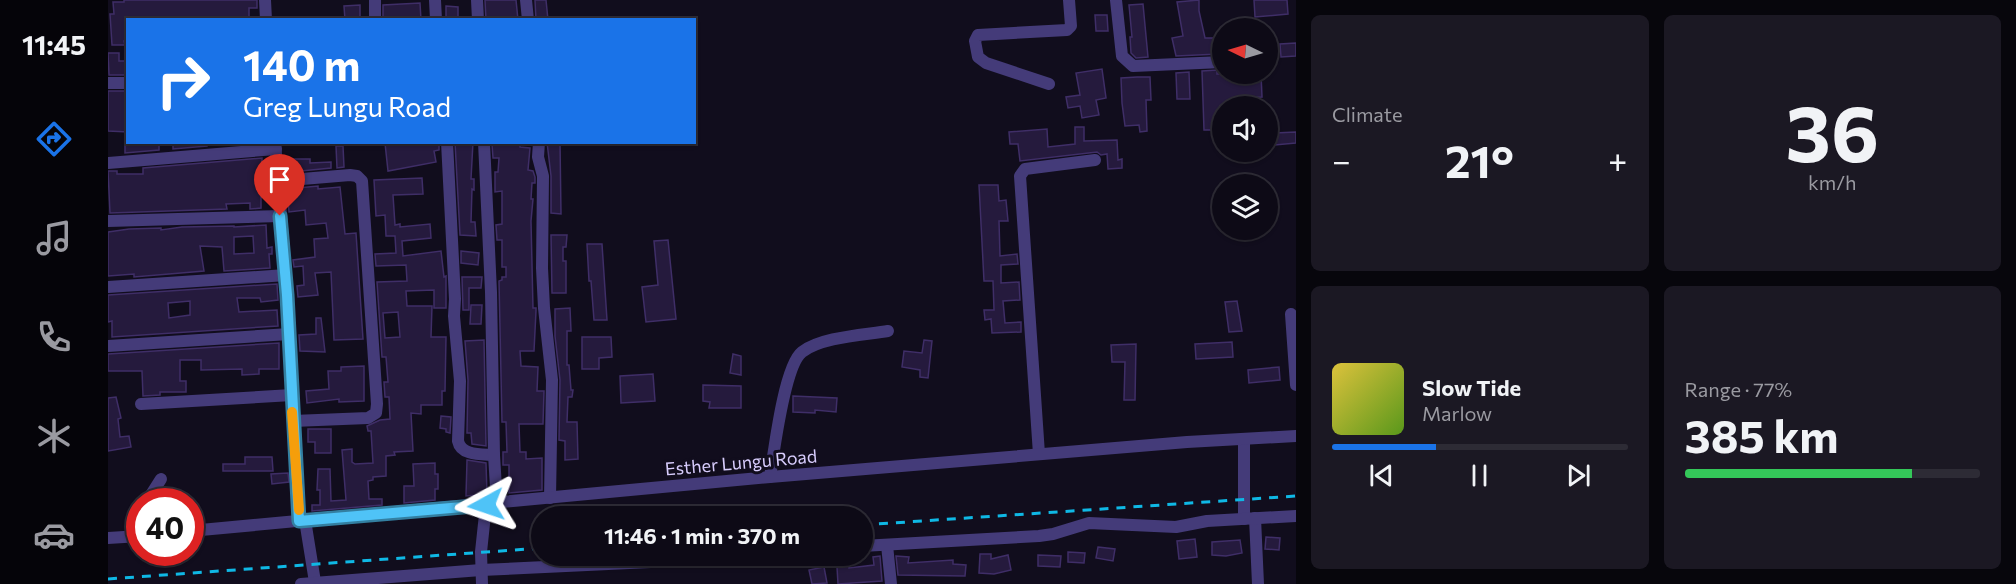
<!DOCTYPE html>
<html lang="en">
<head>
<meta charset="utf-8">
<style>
	:root { --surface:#0d0a16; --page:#1b1823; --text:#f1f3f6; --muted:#9a9aa1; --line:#2d2b35; --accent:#1a73e8 }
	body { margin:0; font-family:Commissioner,sans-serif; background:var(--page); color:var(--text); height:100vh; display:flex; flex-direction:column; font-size:22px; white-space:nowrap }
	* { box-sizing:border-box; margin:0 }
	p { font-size:20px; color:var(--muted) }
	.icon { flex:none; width:33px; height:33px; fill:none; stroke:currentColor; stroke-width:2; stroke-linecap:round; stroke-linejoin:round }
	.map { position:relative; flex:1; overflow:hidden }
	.drawer { display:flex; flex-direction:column; gap:15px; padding:15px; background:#07060c; width:720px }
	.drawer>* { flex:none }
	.guide { position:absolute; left:18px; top:18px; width:570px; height:126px; border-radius:0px; box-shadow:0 2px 4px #0004,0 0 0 2px var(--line); background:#1a73e8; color:#fff; overflow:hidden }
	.needle { width:39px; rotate:275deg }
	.tools { position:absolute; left:1104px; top:18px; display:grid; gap:12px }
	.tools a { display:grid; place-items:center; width:66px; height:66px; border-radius:50%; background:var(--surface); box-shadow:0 2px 4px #0004,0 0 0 2px var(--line); font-size:30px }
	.speed { position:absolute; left:18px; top:488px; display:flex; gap:12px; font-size:30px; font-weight:700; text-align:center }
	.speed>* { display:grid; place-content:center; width:78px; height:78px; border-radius:50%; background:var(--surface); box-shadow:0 2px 4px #0004,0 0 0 2px var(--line); line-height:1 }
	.speed .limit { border:9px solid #d22; background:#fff; color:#111 }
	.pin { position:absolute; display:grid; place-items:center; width:51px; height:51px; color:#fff; margin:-62px -26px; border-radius:50% 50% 50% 0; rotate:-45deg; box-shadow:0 0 6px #0007 }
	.pin .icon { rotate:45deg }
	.me { position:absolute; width:66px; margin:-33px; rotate:265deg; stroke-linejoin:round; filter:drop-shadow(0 0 4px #0008) }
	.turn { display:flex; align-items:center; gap:21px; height:126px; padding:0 18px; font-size:27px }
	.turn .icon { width:78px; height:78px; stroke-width:2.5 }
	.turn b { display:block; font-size:42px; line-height:51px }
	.big { font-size:45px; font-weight:700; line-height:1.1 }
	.drawer .card { flex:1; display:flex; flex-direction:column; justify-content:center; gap:9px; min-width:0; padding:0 21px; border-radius:9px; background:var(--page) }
	.drawer .dial { align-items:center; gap:0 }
	.dial b { font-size:78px; line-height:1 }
	.song { display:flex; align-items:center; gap:18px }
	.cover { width:72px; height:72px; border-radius:9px; background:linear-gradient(135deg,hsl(50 70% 55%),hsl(90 70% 35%)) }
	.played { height:6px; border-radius:3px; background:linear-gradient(90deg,var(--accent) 35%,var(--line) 35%) }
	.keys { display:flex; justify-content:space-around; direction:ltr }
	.heat { display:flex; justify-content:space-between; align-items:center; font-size:33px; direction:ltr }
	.charge { height:9px; border-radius:4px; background:linear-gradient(90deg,#34c759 77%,var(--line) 0) }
	.drawer .tiles { flex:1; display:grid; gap:15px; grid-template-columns:repeat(2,1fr) }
	.trip { position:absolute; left:423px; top:506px; width:342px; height:60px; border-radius:30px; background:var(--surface); box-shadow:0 2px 4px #0004,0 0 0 2px var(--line); font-weight:700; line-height:60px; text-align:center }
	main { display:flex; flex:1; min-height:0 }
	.tabs { display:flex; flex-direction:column; width:108px; justify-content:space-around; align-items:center; background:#050409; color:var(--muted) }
	.tabs .icon { width:42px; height:42px }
	.tabs .on { color:var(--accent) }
	.tabs b { font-size:27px; color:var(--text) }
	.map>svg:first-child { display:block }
	.building { fill:#251a3d; stroke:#3f2e67; stroke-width:1.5; fill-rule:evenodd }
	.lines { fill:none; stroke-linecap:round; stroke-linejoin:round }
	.minor { stroke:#443b79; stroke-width:12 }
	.rail { stroke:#0fb8e5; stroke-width:3; stroke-dasharray:9 8; stroke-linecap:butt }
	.route-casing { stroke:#337fa1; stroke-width:15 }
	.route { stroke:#4fc3f7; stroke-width:10 }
	.slow { stroke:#f59e0b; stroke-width:10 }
	.labels { text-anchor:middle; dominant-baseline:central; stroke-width:6; stroke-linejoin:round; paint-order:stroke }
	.street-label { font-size:18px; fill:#d7ccfc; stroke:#110d1d }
</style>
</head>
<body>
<main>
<nav class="tabs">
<b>11:45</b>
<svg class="icon on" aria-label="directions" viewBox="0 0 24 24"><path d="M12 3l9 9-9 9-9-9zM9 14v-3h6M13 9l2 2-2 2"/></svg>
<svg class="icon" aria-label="music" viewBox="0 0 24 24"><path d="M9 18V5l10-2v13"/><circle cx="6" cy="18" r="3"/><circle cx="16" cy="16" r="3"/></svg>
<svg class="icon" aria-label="phone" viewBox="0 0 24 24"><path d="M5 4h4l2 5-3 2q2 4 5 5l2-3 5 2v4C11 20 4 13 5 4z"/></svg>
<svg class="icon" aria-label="climate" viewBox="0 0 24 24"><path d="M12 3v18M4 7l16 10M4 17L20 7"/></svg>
<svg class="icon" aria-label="car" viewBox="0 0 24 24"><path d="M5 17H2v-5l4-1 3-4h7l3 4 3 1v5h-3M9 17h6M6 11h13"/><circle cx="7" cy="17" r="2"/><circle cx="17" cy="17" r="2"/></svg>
</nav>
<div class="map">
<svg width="1188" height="584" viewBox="0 0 1188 584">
	<rect width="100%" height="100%" fill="#110d1d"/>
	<!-- building -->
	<g class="building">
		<polygon points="16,0 149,0 149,8 141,8 141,20 20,20 20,40 16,41 17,45 4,45 2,14 6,14 5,2 16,2"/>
		<polygon points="377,0 408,0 410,20 378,20"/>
		<polygon points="427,0 438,0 440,20 428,20"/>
		<polygon points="1091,0 1091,11 1097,38 1111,38 1111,54 1068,56 1064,38 1075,36 1069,2"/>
		<polygon points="1146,0 1179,0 1180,14 1147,17"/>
		<polygon points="312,3 313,20 275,20 275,5"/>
		<polygon points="1035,4 1040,57 1028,58 1023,53 1022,37 1024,37 1021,5"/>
		<polygon points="252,5 252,20 237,20 236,6"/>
		<polygon points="338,6 350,7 350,20 338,20"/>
		<polygon points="987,15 999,15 1000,31 988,31"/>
		<polygon points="1188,43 1188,56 1173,57 1172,44"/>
		<polygon points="0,53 11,53 11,61 20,61 20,75 1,75"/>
		<polygon points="994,69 998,98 988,100 991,115 974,118 972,106 960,108 958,97 972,95 968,73"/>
		<polygon points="1109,70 1109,74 1153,74 1154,97 1129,98 1128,106 1112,106 1111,130 1096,130 1094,71"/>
		<polygon points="1081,72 1082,99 1069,99 1068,73"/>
		<polygon points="1029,77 1042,77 1043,100 1038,100 1039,131 1032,132 1031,125 1017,126 1014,103 1013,78"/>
		<polygon points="0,91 20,91 20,132 0,131"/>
		<polygon points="967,127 976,127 976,141 1009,140 1010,160 1014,159 1014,168 1000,169 999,154 993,155 989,152 912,161 910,144 902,144 901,132 939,129 940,147 967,144"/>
		<polygon points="1188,132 1188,143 1167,145 1167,133"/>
		<polygon points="17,142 51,142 51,150 17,153"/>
		<polygon points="65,142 99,142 99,146 65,149"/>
		<polygon points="299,142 331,142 331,150 326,151 328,162 280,171 277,143"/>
		<polygon points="347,142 365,142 363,179 366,179 366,190 364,189 363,222 367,222 368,236 352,235"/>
		<polygon points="403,142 412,142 412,147 422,148 420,170 425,171 427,177 427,183 424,183 423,199 425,199 423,221 425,308 428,308 428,311 426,351 412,351 413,366 430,367 429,391 436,391 435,424 411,424 412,452 418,452 418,459 434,458 434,490 401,493 401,465 395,465 395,452 399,452 398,422 394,422 391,281 394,280 394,277 398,277 398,267 394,267 394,240 389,240 388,225 394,224 394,191 387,192 387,172 390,172 391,158 385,158 384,144 403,145"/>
		<polygon points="439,142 452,142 453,214 443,213 443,176"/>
		<polygon points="228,146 235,146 236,167 229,168"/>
		<polygon points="154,158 154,176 162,176 162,186 160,192 153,194 153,208 142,209 142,203 118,204 119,209 2,213 0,171 9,171 9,174 35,174 35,168"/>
		<polygon points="183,159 202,159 202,163 223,162 223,168 183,172"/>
		<path d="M314,178L315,194L285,195L287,225L292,224V227L322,224L323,238L294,241L295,256L333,251L336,277L338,276V308H326V290L298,291L299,306H324L323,337H338L337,391H334V405H313V414L303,413L305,451L286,452L287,455L278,456V476L265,477V480L260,481L261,499H274V505L204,511V505H212V490H209L210,469H222L223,501L238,500L234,450L244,449V462L247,464L265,463L263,431H260L259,426L272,420L282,419L281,397H277L276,382H280L278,357H274L269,282L299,281L298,265L268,266L267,254L288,253L287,236H278L277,215L268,216L266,180ZM290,312L292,337L277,338L275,313Z"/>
		<polygon points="871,185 890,185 891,201 898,200 900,221 891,221 892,256 909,254 910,264 893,265 893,283 911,282 912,300 895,301 897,323 913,322 913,332 884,333 883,319 877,320 876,310 886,310 885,281 876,281"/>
		<polygon points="210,186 210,189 232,187 237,234 248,233 255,339 226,340 223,272 207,273 210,295 190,297 189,286 196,285 195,266 186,267 185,260 207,257 206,239 220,238 218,223 198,225 197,210 181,212 179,189"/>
		<path d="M158,225L159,248L164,247V254H161L162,268L116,271L114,247L92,246L96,271L26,277V274L0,276V232L21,229L53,228V230L74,227L126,226V227ZM145,236L146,253L126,254V237Z"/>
		<polygon points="443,235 459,235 458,247 455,247 455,261 458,261 458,293 444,293"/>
		<polygon points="560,240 568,319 538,322 534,287 550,285 546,241"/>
		<polygon points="479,244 494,244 499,320 486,320 483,281 481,281"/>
		<polygon points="353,251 371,253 370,265 353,263"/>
		<polygon points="354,277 374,277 373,288 361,288 361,310 355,310"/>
		<path d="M169,284L170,300L153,302L152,298H129L131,312L169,310L170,326L4,337V321L0,322V295ZM82,301V315L61,318L60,303Z"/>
		<polygon points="1129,301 1134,331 1121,332 1117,302"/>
		<polygon points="363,305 374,305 373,324 362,324"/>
		<polygon points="462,308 463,331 459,331 459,365 461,365 463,390 465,390 464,397 460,397 459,422 469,422 470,459 457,460 457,441 451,440 452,380 447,336 447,309"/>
		<polygon points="208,318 213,318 217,352 192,351 191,335 208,334"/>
		<polygon points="474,337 503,337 504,357 491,358 491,369 474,369"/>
		<polygon points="376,340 378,446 364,444 363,433 359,433 360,380 357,341"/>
		<polygon points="816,340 824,341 820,378 812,377 812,370 794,367 796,351 814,353"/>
		<polygon points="1124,342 1125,357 1088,359 1087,344"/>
		<polygon points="171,343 171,369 151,369 151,374 134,375 134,369 93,370 93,360 72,360 72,381 78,381 78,392 52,392 52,395 35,396 34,371 0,371 0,354"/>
		<polygon points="1028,344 1027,400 1016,400 1017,362 1004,362 1003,345"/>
		<polygon points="625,354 633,356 633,375 622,373"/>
		<polygon points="256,366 256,401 231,402 231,399 199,403 198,391 221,389 220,371 233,371 233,367"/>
		<polygon points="1171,367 1172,380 1141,383 1140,370"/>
		<polygon points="545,374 547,401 513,403 512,376"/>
		<polygon points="595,385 633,386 633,408 601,408 602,402 595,401"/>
		<polygon points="685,396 729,398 728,412 707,410 707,413 685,412"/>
		<polygon points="8,397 13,418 10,419 12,437 21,436 23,447 0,451 0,398"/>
		<polygon points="333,416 343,417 342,433 338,432 338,429 332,428"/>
		<polygon points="200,429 223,429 223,453 207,453 207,442 200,442"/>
		<polygon points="137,457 164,457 165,471 115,471 115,464 137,464"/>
		<polygon points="359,460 378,463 379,494 358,496"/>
		<polygon points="327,463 327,474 330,474 330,489 327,489 327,500 296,503 296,486 306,486 305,464"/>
		<polygon points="180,473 181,482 164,484 163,474"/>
		<polygon points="1158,537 1172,538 1171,550 1157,549"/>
		<polygon points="1087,539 1089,557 1071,559 1069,541"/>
		<polygon points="1132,540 1134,553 1118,556 1104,555 1104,542"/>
		<polygon points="990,547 1007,549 1005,561 988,558"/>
		<polygon points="960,552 977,553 976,563 960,562"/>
		<polygon points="872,554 883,554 883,559 900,555 903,570 886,574 871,573"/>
		<polygon points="930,555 953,556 952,567 930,566"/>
		<polygon points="772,556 774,581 730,584 729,567 741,566 741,568 766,565 765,557"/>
		<polygon points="788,556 801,557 800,563 845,560 845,564 858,565 857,576 790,575"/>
		<polygon points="716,567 719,583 704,584 701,570"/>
	</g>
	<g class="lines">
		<!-- minor -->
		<g class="minor">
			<polyline points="157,0 158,20"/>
			<polyline points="267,0 267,20"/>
			<polyline points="327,0 328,20"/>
			<polyline points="369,0 370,20"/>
			<polyline points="418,0 420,20"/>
			<polyline points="1008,0 1014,56 1025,66 1114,62"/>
			<polyline points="0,83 20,83"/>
			<polyline points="941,84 878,63 870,57 867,41 870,35 959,30 963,26 961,0"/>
			<polyline points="167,142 178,275 191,521"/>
			<path d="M339,142L347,299L346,316L352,381L350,441C353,456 374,454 386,455"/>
			<polyline points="376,142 383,292 386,455 389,504"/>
			<polyline points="431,142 430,157 435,176 434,268 436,308 444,380 442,498"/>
			<polyline points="0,163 168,149"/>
			<polyline points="170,181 242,175 249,176 254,181 269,404 268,413 260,418 185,421"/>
			<polyline points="0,221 172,216"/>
			<polyline points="0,287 178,275"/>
			<polyline points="1183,314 1188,385"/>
			<polyline points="0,346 181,334"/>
			<polyline points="33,404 184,395"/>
			<polyline points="1136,439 1136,519"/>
			<polyline points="931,454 912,176 917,169 987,160"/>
			<path d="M662,477C666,452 676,366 694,352C713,337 756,335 780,331"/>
			<polyline points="39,501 53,479"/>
			<polyline points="1147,518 1150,584"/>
			<polyline points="197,520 207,582"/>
			<polyline points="82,531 662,477 1079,442 1188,436"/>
			<polyline points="25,536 32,520"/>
			<polyline points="0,538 32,536"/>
			<polyline points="779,545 783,584"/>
			<polyline points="754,546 931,536 945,534 981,523 1068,527 1099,521 1188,516"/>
			<polyline points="193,584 373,570 564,561 642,555"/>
			<polyline points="374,584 373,552 378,505"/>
		</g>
		<!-- rail -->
		<g class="rail">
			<polyline points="754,525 1188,496"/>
			<polyline points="0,579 434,548"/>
		</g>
	</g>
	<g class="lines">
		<!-- route casing -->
		<g class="route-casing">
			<polyline id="route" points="172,216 179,295 191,521 378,505"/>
		</g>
		<!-- route -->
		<use href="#route" class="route"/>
		<!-- slow -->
		<polyline class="slow" points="184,412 191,510"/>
	</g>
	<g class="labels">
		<!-- street labels -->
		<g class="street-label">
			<text transform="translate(633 462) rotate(-5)">Esther Lungu Road</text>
		</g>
	</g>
</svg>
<div class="tools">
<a><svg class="needle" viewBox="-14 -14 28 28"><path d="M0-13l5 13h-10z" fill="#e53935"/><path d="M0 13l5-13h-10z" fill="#9a9aa1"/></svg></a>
<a><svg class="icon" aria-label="sound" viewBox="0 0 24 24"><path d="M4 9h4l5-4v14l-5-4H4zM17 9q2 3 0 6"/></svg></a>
<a><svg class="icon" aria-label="layers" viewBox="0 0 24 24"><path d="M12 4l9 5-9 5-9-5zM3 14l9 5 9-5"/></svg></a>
</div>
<div class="speed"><div class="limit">40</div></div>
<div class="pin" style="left:172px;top:216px;background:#d93025"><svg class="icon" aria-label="arrive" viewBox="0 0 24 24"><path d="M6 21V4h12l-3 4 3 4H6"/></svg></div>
<svg class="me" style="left:378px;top:505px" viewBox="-20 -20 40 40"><path d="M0-17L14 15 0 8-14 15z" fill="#4fc3f7" stroke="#fff" stroke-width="4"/></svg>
<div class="trip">11:46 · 1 min · 370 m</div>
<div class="guide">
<div class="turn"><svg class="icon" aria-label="right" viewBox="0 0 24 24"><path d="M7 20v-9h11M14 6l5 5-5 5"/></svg><div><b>140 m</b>Greg Lungu Road</div></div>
</div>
</div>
<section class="drawer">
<div class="tiles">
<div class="card"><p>Climate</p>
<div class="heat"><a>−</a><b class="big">21°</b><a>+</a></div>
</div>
<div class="card dial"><b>36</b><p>km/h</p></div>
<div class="card">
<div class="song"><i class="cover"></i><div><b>Slow Tide</b><p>Marlow</p></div></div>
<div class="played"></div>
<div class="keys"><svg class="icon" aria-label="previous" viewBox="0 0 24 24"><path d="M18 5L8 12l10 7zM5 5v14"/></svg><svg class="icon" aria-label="pause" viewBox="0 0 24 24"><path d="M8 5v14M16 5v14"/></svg><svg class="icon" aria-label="next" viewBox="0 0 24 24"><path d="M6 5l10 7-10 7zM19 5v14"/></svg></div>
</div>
<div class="card"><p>Range · 77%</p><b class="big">385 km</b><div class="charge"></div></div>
</div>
</section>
</main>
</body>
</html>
